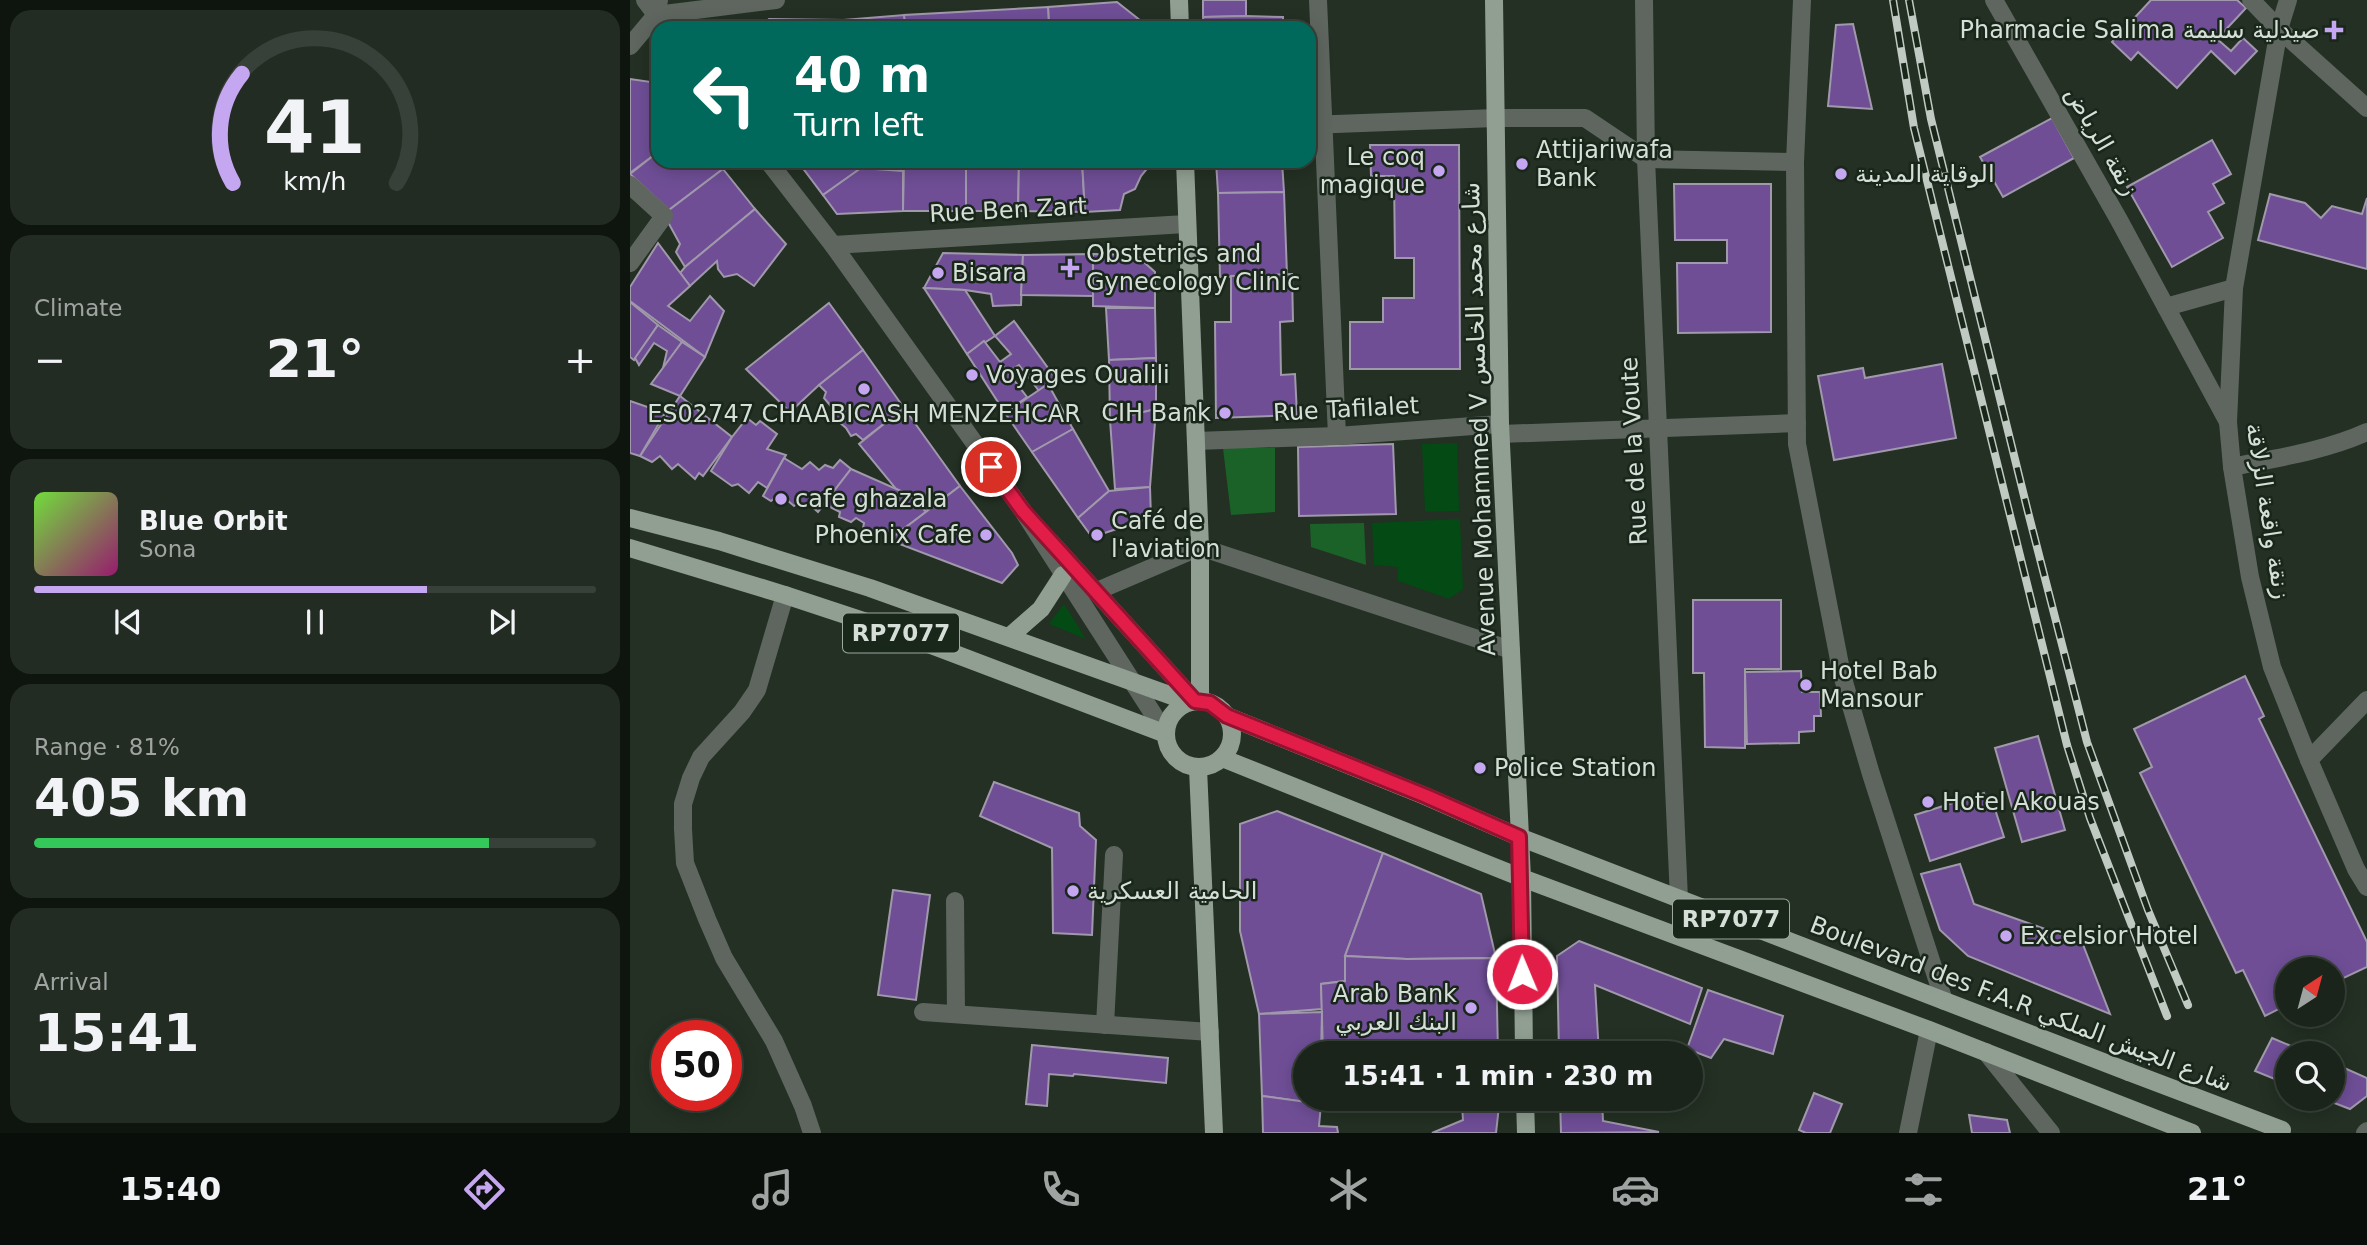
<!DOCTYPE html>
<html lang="en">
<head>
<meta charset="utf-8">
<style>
	:root { --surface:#1a241a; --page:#232c23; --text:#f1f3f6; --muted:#9fa4a2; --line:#384139; --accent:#c5a6f0 }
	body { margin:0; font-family:"DejaVu Sans","Noto Sans Arabic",sans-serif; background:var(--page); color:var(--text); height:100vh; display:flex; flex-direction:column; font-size:26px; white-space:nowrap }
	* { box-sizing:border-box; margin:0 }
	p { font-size:23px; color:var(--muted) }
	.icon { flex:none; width:38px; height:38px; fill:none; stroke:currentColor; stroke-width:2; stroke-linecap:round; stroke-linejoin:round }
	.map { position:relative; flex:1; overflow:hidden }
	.side { display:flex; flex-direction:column; gap:10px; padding:10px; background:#0e140e; width:630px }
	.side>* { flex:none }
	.banner { position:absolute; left:21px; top:21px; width:665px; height:147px; border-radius:21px; box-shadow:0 4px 18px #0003,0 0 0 2px var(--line); background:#00695c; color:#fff; overflow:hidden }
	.needle { width:46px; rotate:36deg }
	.controls { position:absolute; left:1645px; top:957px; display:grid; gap:14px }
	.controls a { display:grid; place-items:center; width:70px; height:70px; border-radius:50%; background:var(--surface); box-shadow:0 4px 18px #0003,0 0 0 2px var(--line); font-size:35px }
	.speed { position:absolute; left:21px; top:1020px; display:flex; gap:14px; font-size:35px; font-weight:700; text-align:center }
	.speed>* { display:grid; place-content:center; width:91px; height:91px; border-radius:50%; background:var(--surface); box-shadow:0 4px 18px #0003,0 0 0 2px var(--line); line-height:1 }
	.speed .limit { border:10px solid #d22; background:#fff; color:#111 }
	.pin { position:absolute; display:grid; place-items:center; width:60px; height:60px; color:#fff; margin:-30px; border:4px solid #fff; border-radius:50%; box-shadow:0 2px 7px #0007 }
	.me { position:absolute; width:77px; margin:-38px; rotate:359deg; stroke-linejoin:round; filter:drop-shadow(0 0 5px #0008) }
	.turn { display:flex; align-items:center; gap:24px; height:147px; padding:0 28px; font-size:32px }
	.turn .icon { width:91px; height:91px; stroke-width:2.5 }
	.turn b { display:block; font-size:49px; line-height:60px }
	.big { font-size:52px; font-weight:700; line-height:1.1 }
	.side .widget { flex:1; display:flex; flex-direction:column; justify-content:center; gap:10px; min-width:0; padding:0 24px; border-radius:21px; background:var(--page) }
	.side .dial { align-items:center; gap:0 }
	.dial svg { height:182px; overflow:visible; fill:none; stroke:var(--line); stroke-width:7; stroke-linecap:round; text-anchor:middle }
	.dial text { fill:var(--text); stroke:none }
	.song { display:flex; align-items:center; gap:21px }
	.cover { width:84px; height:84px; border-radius:10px; background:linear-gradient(135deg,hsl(100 70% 55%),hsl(320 70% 35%)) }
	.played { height:7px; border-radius:4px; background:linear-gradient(90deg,var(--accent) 70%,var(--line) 70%) }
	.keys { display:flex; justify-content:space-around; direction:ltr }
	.heat { display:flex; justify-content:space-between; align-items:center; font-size:38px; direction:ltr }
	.charge { height:10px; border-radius:5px; background:linear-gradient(90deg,#34c759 81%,var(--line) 0) }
	.trip { position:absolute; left:663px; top:1041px; width:410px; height:70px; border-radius:35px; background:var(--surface); box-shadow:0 4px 18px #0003,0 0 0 2px var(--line); font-weight:700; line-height:70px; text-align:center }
	.tabs { display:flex; height:112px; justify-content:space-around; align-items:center; background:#0a0e0a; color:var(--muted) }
	.tabs .icon { width:49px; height:49px }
	.tabs .on { color:var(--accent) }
	.tabs b { font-size:32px; color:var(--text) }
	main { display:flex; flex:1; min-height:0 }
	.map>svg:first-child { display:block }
	.green { fill:#034a14 }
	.forest { fill:#1a6227 }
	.building { fill:#6f4e96; stroke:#a098ab; stroke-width:2 }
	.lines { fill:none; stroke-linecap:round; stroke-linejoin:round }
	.minor { stroke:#5f665f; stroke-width:18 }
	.major { stroke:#919f92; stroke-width:18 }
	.rail-casing { stroke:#c1cac2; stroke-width:8 }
	.rail { stroke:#19261a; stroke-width:5; stroke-dasharray:16; stroke-linecap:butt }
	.major-bridge { stroke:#919f92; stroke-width:18 }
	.route-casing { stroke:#92132f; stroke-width:18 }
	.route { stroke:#e11d48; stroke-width:12 }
	.poi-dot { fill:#c5a6f0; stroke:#19261a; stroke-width:2.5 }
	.labels { text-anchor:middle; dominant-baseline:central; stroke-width:5; stroke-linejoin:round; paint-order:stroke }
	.shield { fill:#19261a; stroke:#9da89e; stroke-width:2 }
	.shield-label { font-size:23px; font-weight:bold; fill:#d6dfd7 }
	.poi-label { font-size:24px; fill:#d6dfd7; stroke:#19261a; text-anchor:start }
	.street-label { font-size:24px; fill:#d6dfd7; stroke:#19261a }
</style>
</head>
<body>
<main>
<section class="side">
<div class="widget dial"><svg viewBox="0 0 100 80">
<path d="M14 69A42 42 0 1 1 86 69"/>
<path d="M14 69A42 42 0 0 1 18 21" stroke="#c5a6f0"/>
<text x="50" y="56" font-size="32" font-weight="700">41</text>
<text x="50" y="72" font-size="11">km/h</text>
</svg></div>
<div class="widget"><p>Climate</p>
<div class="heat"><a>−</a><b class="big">21°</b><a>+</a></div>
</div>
<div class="widget">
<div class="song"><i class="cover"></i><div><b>Blue Orbit</b><p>Sona</p></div></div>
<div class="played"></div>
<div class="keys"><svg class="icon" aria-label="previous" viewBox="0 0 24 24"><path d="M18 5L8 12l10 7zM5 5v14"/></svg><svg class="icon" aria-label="pause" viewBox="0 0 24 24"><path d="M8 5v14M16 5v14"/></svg><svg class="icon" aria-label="next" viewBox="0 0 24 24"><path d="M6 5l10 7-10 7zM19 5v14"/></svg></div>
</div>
<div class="widget"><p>Range · 81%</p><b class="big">405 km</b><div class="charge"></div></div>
<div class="widget"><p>Arrival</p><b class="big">15:41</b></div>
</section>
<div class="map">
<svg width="1737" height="1133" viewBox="0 0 1737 1133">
	<rect width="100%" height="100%" fill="#233023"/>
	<!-- green -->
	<g class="green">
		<polygon points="827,443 829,511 795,512 792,444"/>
		<polygon points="830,519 833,589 819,599 768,581 768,567 744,565 742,523"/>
		<polygon points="434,604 456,639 419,624"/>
	</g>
	<!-- forest -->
	<g class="forest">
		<polygon points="593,448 645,448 645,512 601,515"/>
		<polygon points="734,523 736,565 681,547 680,524"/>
	</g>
	<!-- building -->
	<g class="building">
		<polygon points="573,0 616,0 616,16 573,17"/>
		<polygon points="1521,0 1607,0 1616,8 1587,39 1601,51 1613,38 1627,51 1605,74 1581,51 1547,88 1508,52 1501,60 1482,42"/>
		<polygon points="487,2 511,21 511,28 419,28 418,7"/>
		<polygon points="418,7 419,28 275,28 274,15"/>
		<polygon points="274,15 275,28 215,28 214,20"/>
		<polygon points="616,16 653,17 653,28 574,28 573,17"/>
		<polygon points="139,19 214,20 213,28 129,28"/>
		<polygon points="1223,24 1242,109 1198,106 1206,25"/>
		<polygon points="0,79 28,83 28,152 0,173"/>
		<polygon points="1422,118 1444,158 1373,197 1350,157"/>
		<polygon points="1582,140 1601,174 1583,184 1594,203 1578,212 1593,238 1542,267 1497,187"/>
		<polygon points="740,145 829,145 830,369 720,369 720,322 753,322 753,298 784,298 784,258 765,258 764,176 741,176"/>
		<polygon points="28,152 28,161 87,161 93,169 39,210 0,174"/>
		<polygon points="171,161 241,161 193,195 169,163"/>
		<polygon points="274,161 336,161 336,211 273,211"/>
		<polygon points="336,161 389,161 388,211 336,211"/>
		<polygon points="389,161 452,161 455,212 388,211"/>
		<polygon points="452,161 519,161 520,165 511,176 505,189 494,194 490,210 455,212"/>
		<polygon points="586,161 652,161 654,192 588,193"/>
		<polygon points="231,168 273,171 273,211 207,214 193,195"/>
		<polygon points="93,169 125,209 55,267 46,252 50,244 39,224 39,210"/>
		<polygon points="1044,184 1141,184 1141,332 1048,333 1047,263 1097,263 1097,240 1045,240"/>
		<polygon points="654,192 657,275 590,277 588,193"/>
		<polygon points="1640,194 1675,203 1691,218 1702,206 1732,214 1737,198 1737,269 1628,240"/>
		<polygon points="125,209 156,244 124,286 107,274 94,277 88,269 87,261 60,286 50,273 55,267"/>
		<polygon points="28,243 60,286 38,306 60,321 80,296 94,311 75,357 0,301 0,287"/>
		<polygon points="313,253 393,255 391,305 363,306 361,294 335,290 294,288"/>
		<polygon points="463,254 463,296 391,295 393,255"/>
		<polygon points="463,254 506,255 525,272 525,308 463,306"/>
		<polygon points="662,274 663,321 650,322 651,375 665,374 667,415 586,418 585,322 601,322 601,276"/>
		<polygon points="294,288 335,290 365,336 337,354"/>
		<polygon points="0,302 28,325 4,360 0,357"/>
		<polygon points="199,303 233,350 189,385 160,412 116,369"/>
		<polygon points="476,308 525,308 526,358 479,360"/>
		<polygon points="384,321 426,379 409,391 389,365 378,372 370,362 381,354 365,336"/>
		<polygon points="28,325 52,342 33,368 37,351 24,343 9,365 5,358"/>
		<polygon points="354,341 397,397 375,413 337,354"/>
		<polygon points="52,342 75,357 50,396 21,384"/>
		<polygon points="233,350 274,408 233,440 226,434 221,436 216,428 203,417 205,411 194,398 196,392 189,385"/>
		<polygon points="526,358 526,409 480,420 479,360"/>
		<polygon points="1312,364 1326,438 1204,460 1188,376 1233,368 1235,378"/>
		<polygon points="418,384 443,429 402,452 375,413"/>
		<polygon points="50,396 102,437 73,476 69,473 65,479 48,464 42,469 30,456 22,462 10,456"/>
		<polygon points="0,401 35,413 10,456 0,453"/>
		<polygon points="274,408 330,486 296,512 280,495 266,489 229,444"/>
		<polygon points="526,409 520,487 485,489 480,420"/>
		<polygon points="117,418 126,425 130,421 147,434 137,449 156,455 137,488 128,482 119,493 108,484 102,486 81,471 102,437"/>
		<polygon points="443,429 479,491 448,518 402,452"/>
		<polygon points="763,444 766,514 669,516 668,447"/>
		<polygon points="154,458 172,469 180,462 189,470 195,465 203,468 210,460 221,469 188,512 179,504 175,507 169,502 164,506 157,500 152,503 147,496 141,501 133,496"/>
		<polygon points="221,469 280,495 296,512 264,536 253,528 245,532 233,528 234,523 226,518 221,522 209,517 210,512 194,504"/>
		<polygon points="330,486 382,553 388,565 372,583 259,540"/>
		<polygon points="520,487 521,518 462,537 448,518 479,491"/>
		<polygon points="1063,600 1151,600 1151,669 1115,669 1115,748 1075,747 1074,673 1063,673"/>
		<polygon points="1171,671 1172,692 1190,692 1191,716 1184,716 1184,731 1169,732 1169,743 1117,744 1115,672"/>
		<polygon points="1615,676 1634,716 1629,719 1737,942 1737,967 1703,983 1703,970 1657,970 1657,1005 1635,1016 1613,970 1606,973 1510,773 1522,767 1504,729"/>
		<polygon points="1408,736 1435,830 1392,842 1365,748"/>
		<polygon points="364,782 449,813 450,826 466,840 462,935 423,933 422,848 350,816"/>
		<polygon points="1354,793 1358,804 1363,803 1374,837 1300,861 1285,815"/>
		<polygon points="647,811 753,853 715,956 715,981 691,984 692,1009 629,1014 610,931 610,824"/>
		<polygon points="753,853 851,894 866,958 777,959 715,956"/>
		<polygon points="1330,864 1344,904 1452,942 1480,1014 1338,956 1310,930 1291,874"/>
		<polygon points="263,890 300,895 286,1000 248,995"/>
		<polygon points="949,941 1072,988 1060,1024 965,985 969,1054 929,1054 927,956"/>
		<polygon points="715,956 777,959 866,958 868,1054 693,1054 691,984 715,981"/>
		<polygon points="1078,990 1153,1016 1143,1054 1094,1039 1081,1058 1057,1049"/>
		<polygon points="692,1012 691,1054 676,1054 676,1099 691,1099 691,1104 632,1096 629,1014"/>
		<polygon points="1642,1038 1680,1054 1657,1054 1657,1084 1625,1071"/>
		<polygon points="402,1045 538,1058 536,1083 444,1074 443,1076 419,1074 417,1106 396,1104"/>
		<polygon points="1703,1063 1737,1078 1737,1096 1720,1109 1694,1099 1703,1099"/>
		<polygon points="1184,1093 1212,1104 1200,1133 1176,1133 1169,1130"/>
		<polygon points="632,1096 691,1104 689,1126 707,1127 708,1133 633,1133"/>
		<polygon points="716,1099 869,1099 869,1106 716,1104"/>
		<polygon points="930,1099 972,1099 973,1121 1029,1132 931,1133"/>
		<polygon points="832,1105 869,1106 866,1133 802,1133 833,1120"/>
		<polygon points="1339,1115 1377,1120 1380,1133 1342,1133"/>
	</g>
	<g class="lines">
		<!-- minor -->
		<g class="minor">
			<polyline points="15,0 36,28"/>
			<polyline points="688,0 707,436"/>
			<polyline points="1014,0 1016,159 1049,899"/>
			<polyline points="1172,0 1165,162 1167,444 1212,675 1241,774 1314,1001"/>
			<polyline points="1364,0 1489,220 1598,422"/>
			<polyline points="1621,0 1649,29 1737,108"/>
			<polyline points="1658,0 1649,29 1604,288 1598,422 1602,467 1620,577 1642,667 1679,760 1726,869 1737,887"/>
			<polyline points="26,15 146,0"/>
			<polyline points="0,46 26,15 29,0"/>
			<polyline points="679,125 866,118 955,118 1016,159 1165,162"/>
			<polyline points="138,161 203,245 393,511 536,734"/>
			<polyline points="0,185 34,216 0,263"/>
			<polyline points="203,245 556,224"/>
			<polyline points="1536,307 1604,288"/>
			<polyline points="871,434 1167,423"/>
			<polyline points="566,441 707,436 870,424"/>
			<path d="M1602,467C1647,458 1695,451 1737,432"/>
			<polyline points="421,542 565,701"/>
			<polyline points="467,591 570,547 881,650"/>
			<polyline points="155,595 127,690 112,712 71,757 61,778 53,804 53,829 55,863 77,919 94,958 144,1041 173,1106 182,1133"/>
			<polyline points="1679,760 1737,700"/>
			<polyline points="325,901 326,1014"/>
			<polyline points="293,1012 580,1032"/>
			<polyline points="475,1025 484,855"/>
			<polyline points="1356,1052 1421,1133"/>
			<polyline points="1278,1133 1299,1030"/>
			<polyline points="1735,1133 1737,1131"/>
		</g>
		<!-- major -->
		<g class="major">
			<polyline points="549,0 550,28"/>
			<polyline points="864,0 870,424 892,878 894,1054"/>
			<polyline points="555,161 570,547 570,701"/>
			<polyline points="0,518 89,541 240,588 559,702"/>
			<polyline points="0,548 155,595 267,632 536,734"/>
			<polyline points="379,637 411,609 433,575"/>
			<circle cx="569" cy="734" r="33"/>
			<polyline points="597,716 795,796 889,837 1499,1072"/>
			<polyline points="592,758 892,878 1299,1030 1562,1133"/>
			<polyline points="568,768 584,1133"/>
			<polyline points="895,1099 896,1133"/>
		</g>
		<!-- rail casing -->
		<g class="rail-casing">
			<g id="rail">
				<polyline points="1263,0 1284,128 1437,745 1460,818 1537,1016"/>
				<polyline points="1279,0 1301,119 1398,512 1457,742 1518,910 1558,1005"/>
			</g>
		</g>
		<!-- rail -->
		<use href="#rail" class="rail"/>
		<!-- major-bridge -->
		<polyline class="major-bridge" points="1499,1072 1652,1130"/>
	</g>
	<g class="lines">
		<!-- route casing -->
		<g class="route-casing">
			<polyline id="route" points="361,467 393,511 565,701 580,703 597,716 796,796 889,837 892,974"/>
		</g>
		<!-- route -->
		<use href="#route" class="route"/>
	</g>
	<!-- markers -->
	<g class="poi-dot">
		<path d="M1700.5 19.5h7v7h7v7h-7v7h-7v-7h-7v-7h7z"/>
		<circle cx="892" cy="164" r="7"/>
		<circle cx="809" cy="171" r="7"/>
		<circle cx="1211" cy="174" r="7"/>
		<path d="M436.5 257.5h7v7h7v7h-7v7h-7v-7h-7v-7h7z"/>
		<circle cx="308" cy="273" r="7"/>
		<circle cx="342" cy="375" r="7"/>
		<circle cx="234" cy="389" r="7"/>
		<circle cx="595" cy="413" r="7"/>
		<circle cx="151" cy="499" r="7"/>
		<circle cx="356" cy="535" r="7"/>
		<circle cx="467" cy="535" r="7"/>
		<circle cx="1176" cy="685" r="7"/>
		<circle cx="850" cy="768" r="7"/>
		<circle cx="1298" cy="802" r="7"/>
		<circle cx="443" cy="891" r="7"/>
		<circle cx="1376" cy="936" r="7"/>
		<circle cx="841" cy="1008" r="7"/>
	</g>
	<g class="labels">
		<!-- shield labels -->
		<g class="shield">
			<rect x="213" y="613.5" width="116" height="39" rx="5"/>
			<rect x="1043" y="899.5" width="116" height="39" rx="5"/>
		</g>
		<g class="shield-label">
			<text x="271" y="633">RP7077</text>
			<text x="1101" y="919">RP7077</text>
		</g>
		<!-- poi labels -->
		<g class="poi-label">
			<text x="1690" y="30" text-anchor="end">Pharmacie Salima صيدلية سليمة</text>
			<text x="906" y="150">Attijariwafa<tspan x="906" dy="28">Bank</tspan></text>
			<text x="795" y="157" text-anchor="end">Le coq<tspan x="795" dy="28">magique</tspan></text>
			<text x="1225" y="174">الوقاية المدينة</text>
			<text x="456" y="254">Obstetrics and<tspan x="456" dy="28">Gynecology Clinic</tspan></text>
			<text x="322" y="273">Bisara</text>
			<text x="356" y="375">Voyages Oualili</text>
			<text x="581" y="413" text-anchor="end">CIH Bank</text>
			<text x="234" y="414" text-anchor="middle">ES02747 CHAABICASH MENZEHCAR</text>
			<text x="165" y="499">cafe ghazala</text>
			<text x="481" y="521">Café de<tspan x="481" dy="28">l'aviation</tspan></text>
			<text x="342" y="535" text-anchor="end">Phoenix Cafe</text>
			<text x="1190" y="671">Hotel Bab<tspan x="1190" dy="28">Mansour</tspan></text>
			<text x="864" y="768">Police Station</text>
			<text x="1312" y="802">Hotel Akouas</text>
			<text x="457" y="891">الحامية العسكرية</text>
			<text x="1390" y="936">Excelsior Hotel</text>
			<text x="827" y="994" text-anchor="end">Arab Bank<tspan x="827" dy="28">البنك العربي</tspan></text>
		</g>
		<!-- street labels -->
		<g class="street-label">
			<text transform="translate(1472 141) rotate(60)">زنقة الرياض</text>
			<text transform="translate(378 210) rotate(-3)">Rue Ben Zart</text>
			<text transform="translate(716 409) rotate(-3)">Rue Tafilalet</text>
			<text transform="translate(849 419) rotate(-92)">Avenue Mohammed V شارع محمد الخامس</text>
			<text transform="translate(1004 451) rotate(-93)">Rue de la Voute</text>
			<text transform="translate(1638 511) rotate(81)">زنقة واقعة الزلاقة</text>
			<text transform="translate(1391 1004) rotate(21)">Boulevard des F.A.R شارع الجيش الملكي</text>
		</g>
	</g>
</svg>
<div class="controls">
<a><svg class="needle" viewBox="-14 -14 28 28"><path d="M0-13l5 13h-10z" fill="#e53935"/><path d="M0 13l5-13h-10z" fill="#9fa4a2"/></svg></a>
<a><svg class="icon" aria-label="search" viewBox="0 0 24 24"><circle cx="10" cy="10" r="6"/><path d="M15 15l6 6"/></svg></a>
</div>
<div class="speed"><div class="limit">50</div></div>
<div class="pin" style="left:361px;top:467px;background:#d93025"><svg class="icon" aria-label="arrive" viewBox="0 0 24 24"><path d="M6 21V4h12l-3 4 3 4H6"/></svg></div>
<svg class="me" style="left:892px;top:974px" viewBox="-20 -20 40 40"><circle r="17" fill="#e11d48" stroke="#fff" stroke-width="3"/><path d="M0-11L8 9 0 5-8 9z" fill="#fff"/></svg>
<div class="trip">15:41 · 1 min · 230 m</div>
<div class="banner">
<div class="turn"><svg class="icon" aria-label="left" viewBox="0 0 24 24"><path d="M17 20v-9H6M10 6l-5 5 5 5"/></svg><div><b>40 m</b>Turn left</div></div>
</div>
</div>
</main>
<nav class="tabs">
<b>15:40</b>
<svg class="icon on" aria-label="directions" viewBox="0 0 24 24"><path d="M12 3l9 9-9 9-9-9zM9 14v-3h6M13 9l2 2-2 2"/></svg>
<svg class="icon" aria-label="music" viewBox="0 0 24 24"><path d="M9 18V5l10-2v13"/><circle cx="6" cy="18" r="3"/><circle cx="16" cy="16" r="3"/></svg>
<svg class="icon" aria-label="phone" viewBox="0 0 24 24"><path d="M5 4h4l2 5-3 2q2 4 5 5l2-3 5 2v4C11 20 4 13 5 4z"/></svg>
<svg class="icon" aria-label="climate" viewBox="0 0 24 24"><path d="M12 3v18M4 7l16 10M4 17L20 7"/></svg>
<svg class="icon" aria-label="car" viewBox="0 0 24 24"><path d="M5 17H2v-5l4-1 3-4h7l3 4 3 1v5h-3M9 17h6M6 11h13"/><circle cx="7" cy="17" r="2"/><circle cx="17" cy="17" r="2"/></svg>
<svg class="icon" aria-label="filters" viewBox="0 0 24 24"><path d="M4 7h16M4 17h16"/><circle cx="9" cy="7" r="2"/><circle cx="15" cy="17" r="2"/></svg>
<b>21°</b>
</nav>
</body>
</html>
